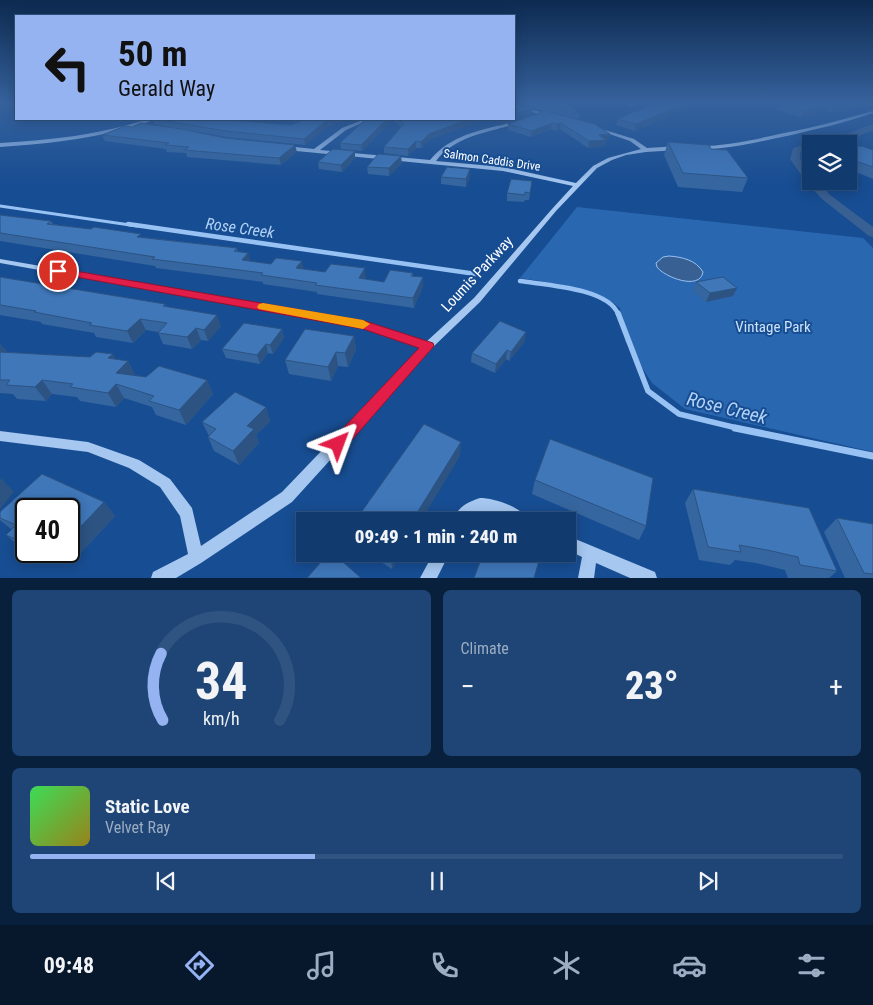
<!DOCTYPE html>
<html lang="en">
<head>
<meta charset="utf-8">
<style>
	:root { --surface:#113a6e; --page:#1e4576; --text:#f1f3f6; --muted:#9cadc2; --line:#305481; --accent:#95b2f1 }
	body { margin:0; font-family:"Roboto Condensed",sans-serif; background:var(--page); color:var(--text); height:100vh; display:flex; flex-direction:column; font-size:19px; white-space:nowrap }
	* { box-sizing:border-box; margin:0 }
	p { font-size:16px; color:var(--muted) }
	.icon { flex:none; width:28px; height:28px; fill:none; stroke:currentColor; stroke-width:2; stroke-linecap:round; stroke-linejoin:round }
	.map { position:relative; height:578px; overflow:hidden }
	.sheet { display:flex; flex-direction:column; gap:12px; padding:12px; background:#09203c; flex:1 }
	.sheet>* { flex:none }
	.banner { position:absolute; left:15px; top:15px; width:500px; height:105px; border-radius:0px; box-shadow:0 2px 12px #0003,0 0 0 1px var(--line); background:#95b2f1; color:#111; overflow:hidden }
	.buttons { position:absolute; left:802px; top:135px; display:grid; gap:10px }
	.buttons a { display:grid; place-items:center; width:55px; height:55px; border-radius:0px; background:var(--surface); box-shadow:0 2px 12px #0003,0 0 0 1px var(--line); font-size:25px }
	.speed { position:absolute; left:15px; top:498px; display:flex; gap:10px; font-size:25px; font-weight:700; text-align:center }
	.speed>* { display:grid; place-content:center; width:65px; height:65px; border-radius:50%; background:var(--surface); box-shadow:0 2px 12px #0003,0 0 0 1px var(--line); line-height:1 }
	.speed .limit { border:2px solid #111; border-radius:8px; background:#fff; color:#111 }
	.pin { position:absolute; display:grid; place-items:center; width:42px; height:42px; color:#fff; margin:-21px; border:2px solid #fff; border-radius:50%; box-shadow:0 1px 5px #0007 }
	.me { position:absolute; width:55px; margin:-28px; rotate:44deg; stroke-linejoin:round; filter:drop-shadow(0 0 4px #0008) }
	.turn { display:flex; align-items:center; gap:18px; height:105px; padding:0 20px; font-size:22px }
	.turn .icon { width:65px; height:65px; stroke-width:2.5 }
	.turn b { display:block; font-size:35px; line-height:42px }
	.big { font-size:38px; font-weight:800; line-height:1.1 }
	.sheet .widget { flex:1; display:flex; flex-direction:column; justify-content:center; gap:8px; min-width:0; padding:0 18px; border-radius:8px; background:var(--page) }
	.sheet .dial { align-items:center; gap:0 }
	.dial svg { height:130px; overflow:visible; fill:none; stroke:var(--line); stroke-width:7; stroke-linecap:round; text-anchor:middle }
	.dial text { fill:var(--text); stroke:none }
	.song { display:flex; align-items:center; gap:15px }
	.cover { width:60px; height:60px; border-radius:8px; background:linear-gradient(135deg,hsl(130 70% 55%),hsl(50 70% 35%)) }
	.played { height:5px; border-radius:2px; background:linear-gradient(90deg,var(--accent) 35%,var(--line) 35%) }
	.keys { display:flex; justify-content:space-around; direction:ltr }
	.heat { display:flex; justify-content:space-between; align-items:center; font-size:28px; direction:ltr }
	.sheet .tiles { flex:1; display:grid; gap:12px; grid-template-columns:1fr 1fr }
	.widget:last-child { grid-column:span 2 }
	.trip { position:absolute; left:296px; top:512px; width:280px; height:50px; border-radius:0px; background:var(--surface); box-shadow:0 2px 12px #0003,0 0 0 1px var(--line); font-weight:800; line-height:50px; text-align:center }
	.dock { display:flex; height:80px; justify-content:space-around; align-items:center; background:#07172c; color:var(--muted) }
	.dock .icon { width:35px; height:35px }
	.dock .on { color:var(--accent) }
	.dock b { font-size:22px; color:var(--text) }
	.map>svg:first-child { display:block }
	.green { fill:#2967b0 }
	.water { fill:#396092; stroke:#98c2f3 }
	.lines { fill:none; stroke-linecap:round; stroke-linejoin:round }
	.stream-far3 { stroke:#98c2f3; stroke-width:3 }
	.stream-far2 { stroke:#98c2f3; stroke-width:4.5 }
	.stream-far1 { stroke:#98c2f3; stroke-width:5.5 }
	.stream { stroke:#98c2f3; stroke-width:7 }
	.canal { fill:#396092; fill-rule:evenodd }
	.minor { fill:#a5c7f0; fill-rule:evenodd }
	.wall { fill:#36669f }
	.shaded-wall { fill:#2c5382 }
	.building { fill:#3f77b9; stroke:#2c5382 }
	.route { fill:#e11d48; stroke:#92132f }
	.slow { fill:#f59e0b }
	.labels { text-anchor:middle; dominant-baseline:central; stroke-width:4; stroke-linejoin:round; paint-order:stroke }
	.far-street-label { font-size:12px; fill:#fff; stroke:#174d92 }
	.street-label { font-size:15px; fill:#fff; stroke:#174d92 }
	.park-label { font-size:15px; fill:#cce2fb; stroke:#174d92 }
	.water-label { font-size:16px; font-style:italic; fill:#b1d1f7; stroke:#174d92 }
	.near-water-label { font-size:19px; font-style:italic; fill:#b1d1f7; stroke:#174d92 }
</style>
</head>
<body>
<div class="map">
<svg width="873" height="578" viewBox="0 0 873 578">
	<rect width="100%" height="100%" fill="#174d92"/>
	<!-- green -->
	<path class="green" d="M577,207L863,238L873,248V452L685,409L652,383L625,341L620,308C593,286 554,284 520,278Z"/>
	<!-- water -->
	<path class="water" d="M669,256C682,257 696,260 703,272C700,291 664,277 657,267L656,263L663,257Z"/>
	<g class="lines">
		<!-- stream-far3 -->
		<polyline class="stream-far3" points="0,206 137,226"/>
		<!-- stream-far2 -->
		<g class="stream-far2">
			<polyline points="128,224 476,274"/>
			<path d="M520,281C545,285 608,288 618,314"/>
		</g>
		<!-- stream-far1 -->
		<polyline class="stream-far1" points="618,313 648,391 679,414 741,429"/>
		<!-- stream -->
		<polyline class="stream" points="735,428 873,456"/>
		<!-- canal -->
		<g class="canal">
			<path d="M873,124V130C855,138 838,144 818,144Z"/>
			<polygon points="811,143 813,144 811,144 811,149 800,152 800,159 811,174 811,181 818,181 830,195 873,227 873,237 869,236 822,199 807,183 790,159 793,148"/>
		</g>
		<!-- minor -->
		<g class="minor">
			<polygon points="625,103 632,103 634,105 632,106"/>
			<polygon points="514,105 552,115 552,116 550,117 514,107"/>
			<path d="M873,111V113C845,123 816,129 787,136C758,142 729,149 699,150L696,148L699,146C726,146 753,140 779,134C811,128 842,120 873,111Z"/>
			<path d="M148,119H154C146,124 135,126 125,129C84,140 42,144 0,147V143C50,140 100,135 148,119Z"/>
			<path d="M365,119H371L346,130L320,150L430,160C452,133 486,129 518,121L520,122V123C490,132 456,135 436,161L503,167L576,183L593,166L608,158L641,149L630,141L592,128V126L634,139L647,148L678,146L681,148L678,150L646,152L626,155L612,160L597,168L556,211L480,302L432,348L292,502L201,563L176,578H151L153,572L188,554L180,516L160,487L129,468L88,452L0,441V431L88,442L139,460L170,479L192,508L201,546L282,492L421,347L364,328L0,263V259L365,322L426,342L474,298L552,209L573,186L503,171L286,150L283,148L286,146L314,149L342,128Z"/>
			<path d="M480,498C494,498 523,507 528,521C522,521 513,523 507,520C492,514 480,503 467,521H452C457,508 467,502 480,498Z"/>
			<polygon points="568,536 655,572 657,578 630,578 596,563 594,578 578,578 582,557 568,550"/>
			<polygon points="433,554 449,554 437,578 420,578"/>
		</g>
	</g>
	<!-- wall -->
	<g class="wall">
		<polygon points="515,103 565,103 580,114 578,119"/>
		<polygon points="783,103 870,103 842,111 831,112 826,111 801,117 777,110 779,104"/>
		<polygon points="683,109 635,131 616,125 617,119"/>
		<polygon points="545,111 610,134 608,140 606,140 605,146 588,148 560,129 556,131 551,129 531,137 508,130 508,124"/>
		<polygon points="152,119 217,119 291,125 305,119 345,119 331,126 329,125 305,145 227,137 188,130 225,138 297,152 281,165 187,157 186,153 167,152 166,149 105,141 102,135 132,127 170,127 154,124"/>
		<polygon points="366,119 484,119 429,140 421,148 416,148 408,156 384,153 384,147 401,127 392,120 362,151 341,149 340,143"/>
		<polygon points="668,142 748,178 742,192 678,187 664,155"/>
		<polygon points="849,145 854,147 873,150 873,179 849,169"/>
		<polygon points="355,151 355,158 342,172 319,169 318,162"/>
		<polygon points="402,163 389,176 368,174 367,167"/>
		<polygon points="470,176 466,187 441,184 441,177"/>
		<polygon points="532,181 529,200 525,200 524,202 507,201 507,193"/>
		<polygon points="0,215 51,221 53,224 142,237 237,248 238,252 248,253 250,261 366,278 365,279 384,282 413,273 413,276 423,286 414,308 317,294 317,292 263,284 263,282 156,268 155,266 0,241"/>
		<polygon points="0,277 165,304 166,307 221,326 208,341 201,340 192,349 163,344 158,332 146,330 133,343 96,337 94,333 42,324 41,322 0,315"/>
		<polygon points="696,282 737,288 733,296 706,302 693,291"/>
		<polygon points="282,329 284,338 273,354 268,353 260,364 226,358 222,349"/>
		<polygon points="354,336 356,350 348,367 338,366 331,381 289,374 285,360"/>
		<polygon points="525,341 509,361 506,359 495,373 471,362 472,353"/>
		<polygon points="0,344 7,352 116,360 128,361 135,375 135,376 146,377 207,380 213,394 186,425 156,415 152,407 124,398 116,407 80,401 77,397 52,394 46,401 17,399 13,394 0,393"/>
		<polygon points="266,407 270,421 256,435 259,443 239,465 214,451 208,437 209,436 202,422"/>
		<polygon points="42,474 104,502 115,516 77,557 66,551 69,551 69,509 26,509 26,551 21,548 6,535 12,530 0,520 0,512"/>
		<polygon points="535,480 646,526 639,540 532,494"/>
		<polygon points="693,489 837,571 829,578 788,578 785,570 756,563 735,560 730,565 699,560 685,503"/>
		<polygon points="837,518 873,524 873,578 845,578 824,532"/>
		<polygon points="27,551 51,551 43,559"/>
		<polygon points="368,554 401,554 392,569"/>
	</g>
	<!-- shaded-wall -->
	<g class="shaded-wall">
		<polygon points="852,103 870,103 842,111 831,112 834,106"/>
		<polygon points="685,104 683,109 635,131 636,124"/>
		<polygon points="828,105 826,111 801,117 803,111"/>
		<polygon points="533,108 532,114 499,126 500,120 503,119 514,119 514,115"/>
		<polygon points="328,119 329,125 305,145 304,139"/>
		<polygon points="332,119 345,119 331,126 330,120"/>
		<polygon points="387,119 392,119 392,120 362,151 361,145"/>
		<polygon points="468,119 484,119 429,140 421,148 421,142 429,134"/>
		<polygon points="552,123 551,129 531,137 532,131"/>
		<polygon points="561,123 560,129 556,131 557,124"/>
		<polygon points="610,134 608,140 606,140 605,146 588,148 589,141 599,135"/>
		<polygon points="416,141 416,148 408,156 408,149"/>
		<polygon points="295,145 297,152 281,165 279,158"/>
		<polygon points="355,151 355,158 342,172 341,165"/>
		<polygon points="401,156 402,163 389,176 389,168"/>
		<polygon points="470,169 470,176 466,187 466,179"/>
		<polygon points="248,253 251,262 242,260"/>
		<polygon points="302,261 304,271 296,268"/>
		<polygon points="365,268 366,278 360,287 359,278"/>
		<polygon points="423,277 423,286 414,308 413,298"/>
		<polygon points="737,288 733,296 706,302 710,293"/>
		<polygon points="217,315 221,326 208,341 204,330"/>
		<polygon points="140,319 146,330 133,343 127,331"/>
		<polygon points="196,328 201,340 192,349 187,337"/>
		<polygon points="282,329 284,338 273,354 270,345"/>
		<polygon points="526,332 525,341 509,361 511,352"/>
		<polygon points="354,336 356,350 348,367 345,353"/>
		<polygon points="266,344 268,353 260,364 257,355"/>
		<polygon points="0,345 1,345 11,358 0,360"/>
		<polygon points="507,350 506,359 495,373 496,364"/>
		<polygon points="336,352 338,366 331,381 328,367"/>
		<polygon points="113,354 121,368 108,358"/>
		<polygon points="128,361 135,375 124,387 116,373"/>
		<polygon points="42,380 52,394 46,401 35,387"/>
		<polygon points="207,380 213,394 186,425 179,410"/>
		<polygon points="116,384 124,398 116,407 108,393"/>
		<polygon points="266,407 270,421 256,435 259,443 239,465 233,451 247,426"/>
		<polygon points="461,442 460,456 421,521 412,521"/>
		<polygon points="1,478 14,492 0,509 0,480"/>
		<polygon points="104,502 115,516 77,557 69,548 69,539"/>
		<polygon points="35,551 51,551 43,559"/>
		<polygon points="392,554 401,554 392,569 391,556"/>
	</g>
	<!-- building -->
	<g class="building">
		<polygon points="538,103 565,103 580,114"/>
		<polygon points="656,103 685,104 636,124 617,119"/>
		<polygon points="783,103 852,103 834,106 828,105 803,111 779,104"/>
		<polygon points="522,106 533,108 514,115 514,111"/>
		<polygon points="545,111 595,124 610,134 599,135 606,140 589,141 561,123 557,124 552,123 532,131 508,124"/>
		<polygon points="155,119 217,119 291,125 305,119 332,119 330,120 328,119 304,139 226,131"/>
		<polygon points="366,119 387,119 361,145 340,143"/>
		<polygon points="397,119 468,119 429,134 421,142 416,141 408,149 384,147 404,124"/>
		<polygon points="141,123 181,129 225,138 295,145 279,158 184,150 189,147 165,145 169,143 102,135 125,126 132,127"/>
		<polygon points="668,142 709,145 711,149 727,150 748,178 683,173"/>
		<polygon points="849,145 854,147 861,146 873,150 873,167 853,160 857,159 849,156"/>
		<polygon points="333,149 355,151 341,165 318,162"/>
		<polygon points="378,154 401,156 389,168 367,167"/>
		<polygon points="447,167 470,169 466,179 441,177"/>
		<polygon points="511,179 532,181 530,193 525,192 525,195 507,193"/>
		<polygon points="0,215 51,221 47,224 91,229 94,227 141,234 137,237 237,248 234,251 248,253 242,260 271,264 276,258 302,261 296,268 325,272 331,264 365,268 359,278 384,282 390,270 413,273 411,276 423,277 413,298 315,285 317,283 261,275 263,273 152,259 155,257 0,233"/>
		<polygon points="0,277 165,304 163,306 217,315 204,330 196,328 187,337 158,333 167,323 140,319 127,331 89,325 92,323 34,312 36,311 0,305"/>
		<polygon points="723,277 737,288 710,293 696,282"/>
		<polygon points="500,321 526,332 511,352 507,350 496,364 472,353"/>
		<polygon points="244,323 282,329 270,345 266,344 257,355 222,349"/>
		<polygon points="305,329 354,336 345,353 336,352 328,367 285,360"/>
		<polygon points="0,352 90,357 96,352 113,354 108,358 128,361 116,373 146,377 159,366 207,380 179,410 149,401 154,396 116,384 108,393 70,387 73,384 42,380 35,387 6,385 10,380 0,380"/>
		<polygon points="235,392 266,407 247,426 254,429 233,451 208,437 216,429 202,422"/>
		<polygon points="424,424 461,442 412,521 355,521"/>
		<polygon points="550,439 653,478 646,526 535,480"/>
		<polygon points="42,474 104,502 69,539 69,509 26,509 26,544 6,535 16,525 0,518 0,512"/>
		<polygon points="693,489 809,508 837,571 800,565 798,557 767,550 739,545 741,552 708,547"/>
		<polygon points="837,518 873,524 873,574 864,573"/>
		<polygon points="328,554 334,554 361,578 307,578"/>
		<polygon points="483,554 541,554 534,578 474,578"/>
	</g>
	<!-- sky -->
	<linearGradient id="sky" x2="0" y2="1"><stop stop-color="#0d2a50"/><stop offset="0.56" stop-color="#36629d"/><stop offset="1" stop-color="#36629d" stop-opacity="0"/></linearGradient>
	<rect width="873" height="184" fill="url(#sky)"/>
	<!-- route -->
	<polygon class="route" points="58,268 365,321 433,343 434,346 344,449 338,451 333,449 330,444 333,439 419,348 363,329 54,273 52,271"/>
	<!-- slow -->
	<polygon class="slow" points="263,303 363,320 370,324 363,329 259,309 257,307 259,304"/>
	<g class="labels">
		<!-- far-street labels -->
		<g class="far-street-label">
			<text transform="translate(492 160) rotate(8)">Salmon Caddis Drive</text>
		</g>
		<!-- street labels -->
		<g class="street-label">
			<text transform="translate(477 274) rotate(-47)">Loumis Parkway</text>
		</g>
		<!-- park labels -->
		<g class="park-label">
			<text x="773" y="327">Vintage Park</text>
		</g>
		<!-- water labels -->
		<g class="water-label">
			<text transform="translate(240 228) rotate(8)">Rose Creek</text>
		</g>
		<!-- near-water labels -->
		<g class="near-water-label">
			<text transform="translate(727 408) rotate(14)">Rose Creek</text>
		</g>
	</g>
</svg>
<div class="buttons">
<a><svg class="icon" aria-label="layers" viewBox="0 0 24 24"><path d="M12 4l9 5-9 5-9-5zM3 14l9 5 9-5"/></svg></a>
</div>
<div class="speed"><div class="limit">40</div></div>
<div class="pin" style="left:58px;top:271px;background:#d93025"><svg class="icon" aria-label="arrive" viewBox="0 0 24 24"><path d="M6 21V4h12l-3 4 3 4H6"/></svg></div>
<svg class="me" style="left:338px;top:444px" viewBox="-20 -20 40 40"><path d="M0-17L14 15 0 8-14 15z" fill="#e11d48" stroke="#fff" stroke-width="4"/></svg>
<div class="trip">09:49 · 1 min · 240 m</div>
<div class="banner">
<div class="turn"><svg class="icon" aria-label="left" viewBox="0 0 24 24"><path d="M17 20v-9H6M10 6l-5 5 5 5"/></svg><div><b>50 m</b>Gerald Way</div></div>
</div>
</div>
<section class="sheet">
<div class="tiles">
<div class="widget dial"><svg viewBox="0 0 100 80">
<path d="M14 69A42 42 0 1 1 86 69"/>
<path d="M14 69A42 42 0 0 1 13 28" stroke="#95b2f1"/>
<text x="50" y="56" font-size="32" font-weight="700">34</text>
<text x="50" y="72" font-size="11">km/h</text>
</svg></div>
<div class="widget"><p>Climate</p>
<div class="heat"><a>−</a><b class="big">23°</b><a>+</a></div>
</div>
<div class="widget">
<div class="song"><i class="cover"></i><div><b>Static Love</b><p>Velvet Ray</p></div></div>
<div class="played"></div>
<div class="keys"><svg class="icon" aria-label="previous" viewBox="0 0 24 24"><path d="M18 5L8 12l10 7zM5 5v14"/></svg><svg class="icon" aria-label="pause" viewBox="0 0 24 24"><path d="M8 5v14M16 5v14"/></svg><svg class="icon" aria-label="next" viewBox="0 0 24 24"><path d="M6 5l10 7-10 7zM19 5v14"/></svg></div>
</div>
</div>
</section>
<nav class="dock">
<b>09:48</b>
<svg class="icon on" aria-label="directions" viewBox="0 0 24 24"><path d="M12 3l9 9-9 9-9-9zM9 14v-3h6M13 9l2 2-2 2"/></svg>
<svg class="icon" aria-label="music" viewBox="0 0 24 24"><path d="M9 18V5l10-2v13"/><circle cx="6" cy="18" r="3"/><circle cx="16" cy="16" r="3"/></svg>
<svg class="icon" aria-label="phone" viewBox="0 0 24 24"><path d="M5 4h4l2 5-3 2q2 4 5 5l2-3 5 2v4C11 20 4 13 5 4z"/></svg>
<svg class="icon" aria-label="climate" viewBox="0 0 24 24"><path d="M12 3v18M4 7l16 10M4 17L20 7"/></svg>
<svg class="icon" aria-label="car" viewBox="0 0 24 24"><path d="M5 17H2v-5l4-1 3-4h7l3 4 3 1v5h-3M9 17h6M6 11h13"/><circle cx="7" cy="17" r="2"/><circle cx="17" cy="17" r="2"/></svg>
<svg class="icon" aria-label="filters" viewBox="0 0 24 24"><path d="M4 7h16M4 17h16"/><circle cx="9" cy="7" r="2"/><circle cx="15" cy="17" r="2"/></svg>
</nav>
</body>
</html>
